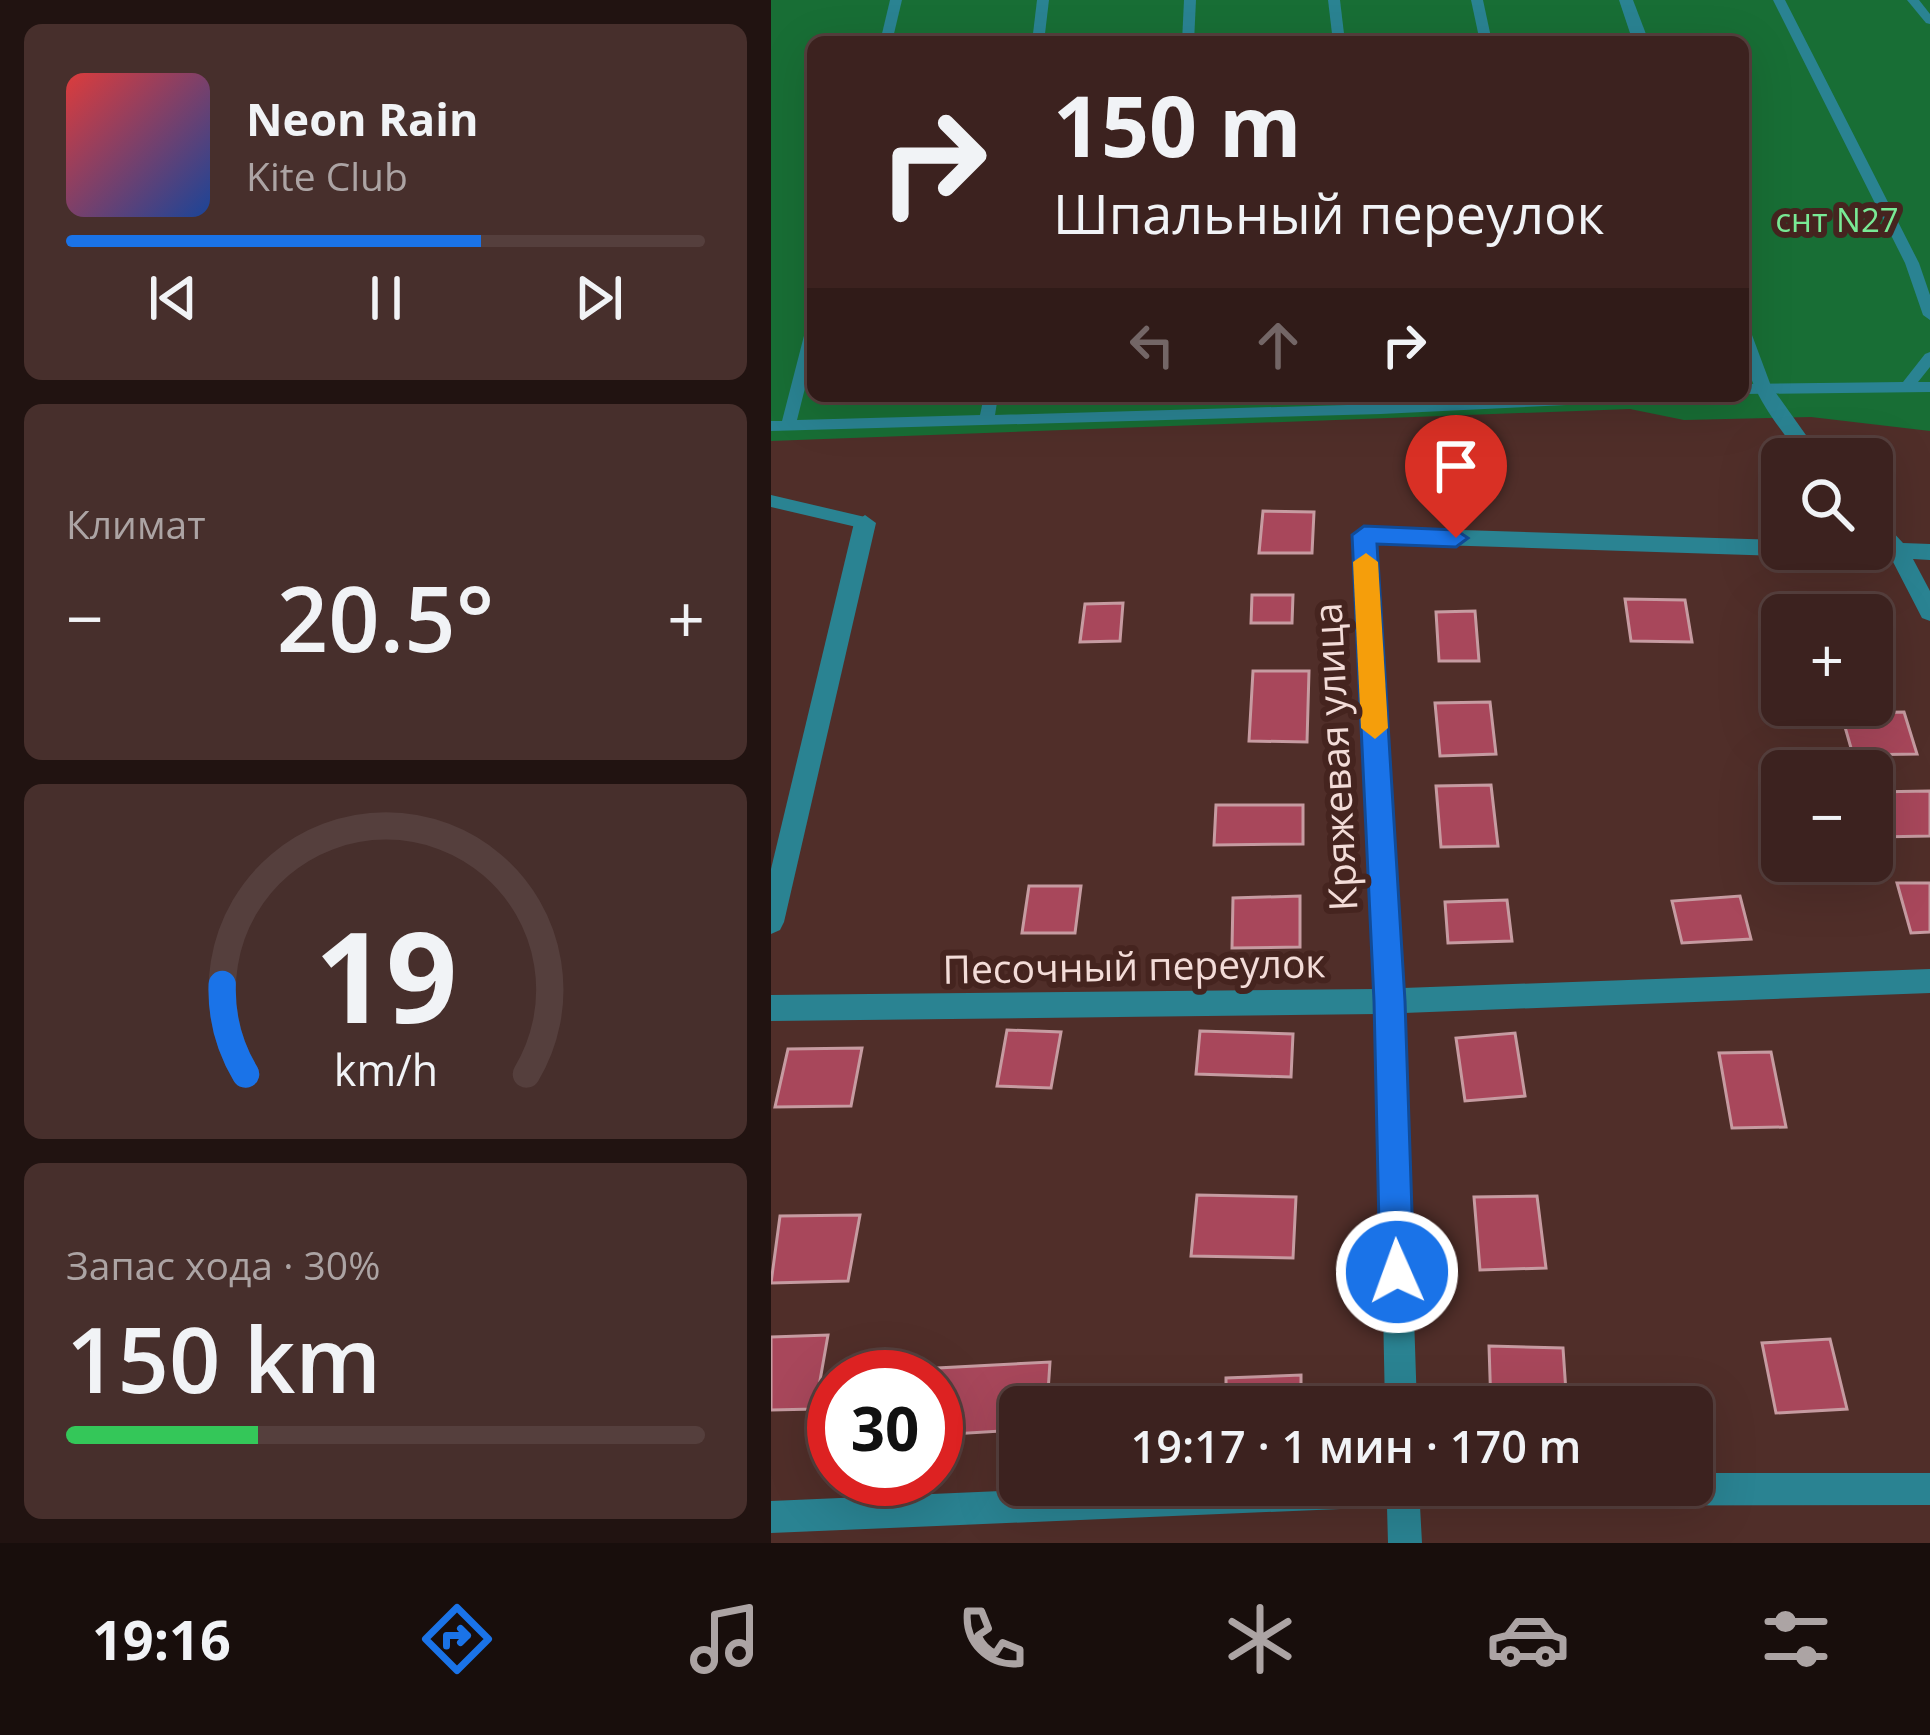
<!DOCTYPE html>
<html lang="ru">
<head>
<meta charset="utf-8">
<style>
	:root { --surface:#3c221f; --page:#472f2c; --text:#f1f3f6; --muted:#aca4a4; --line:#553f3d; --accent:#1a73e8 }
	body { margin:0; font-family:"Open Sans",sans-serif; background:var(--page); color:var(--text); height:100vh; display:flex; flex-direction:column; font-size:45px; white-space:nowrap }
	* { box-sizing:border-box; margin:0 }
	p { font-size:39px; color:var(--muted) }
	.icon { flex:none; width:66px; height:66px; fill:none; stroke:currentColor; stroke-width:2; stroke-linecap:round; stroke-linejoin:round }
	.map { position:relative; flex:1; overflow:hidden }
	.side { display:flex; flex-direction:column; gap:24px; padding:24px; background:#211311; width:771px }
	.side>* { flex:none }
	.top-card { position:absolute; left:36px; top:36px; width:942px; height:366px; border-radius:18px; box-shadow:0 12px 48px #0002,0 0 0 3px var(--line); background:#3c221f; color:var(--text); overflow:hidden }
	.tools { position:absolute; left:990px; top:438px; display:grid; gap:24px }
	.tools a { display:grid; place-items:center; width:132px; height:132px; border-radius:18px; background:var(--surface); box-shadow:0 12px 48px #0002,0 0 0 3px var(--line); font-size:60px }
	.speed { position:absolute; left:36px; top:1350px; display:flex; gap:24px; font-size:60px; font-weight:700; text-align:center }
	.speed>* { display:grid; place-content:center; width:156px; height:156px; border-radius:50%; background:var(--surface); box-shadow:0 12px 48px #0002,0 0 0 3px var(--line); line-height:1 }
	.speed .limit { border:18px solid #d22; background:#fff; color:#111 }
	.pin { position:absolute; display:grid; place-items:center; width:102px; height:102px; color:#fff; margin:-123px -51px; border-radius:50% 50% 50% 0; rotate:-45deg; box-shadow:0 0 12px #0007 }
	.pin .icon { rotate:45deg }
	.me { position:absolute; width:132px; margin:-66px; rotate:358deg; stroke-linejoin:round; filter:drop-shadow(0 0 9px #0008) }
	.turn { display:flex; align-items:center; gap:42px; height:252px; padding:0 48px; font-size:54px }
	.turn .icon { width:156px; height:156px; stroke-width:2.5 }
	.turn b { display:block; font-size:84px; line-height:102px }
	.lanes { display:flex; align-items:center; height:114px; padding:0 48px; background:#0003; justify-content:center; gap:60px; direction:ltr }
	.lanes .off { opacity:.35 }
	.big { font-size:90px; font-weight:600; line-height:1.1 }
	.side .card { flex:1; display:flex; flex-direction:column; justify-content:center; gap:18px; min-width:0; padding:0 42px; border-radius:18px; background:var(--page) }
	.side .dial { align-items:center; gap:0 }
	.dial svg { height:312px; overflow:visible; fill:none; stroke:var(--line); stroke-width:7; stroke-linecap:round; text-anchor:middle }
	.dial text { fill:var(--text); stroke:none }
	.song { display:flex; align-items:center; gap:36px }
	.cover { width:144px; height:144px; border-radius:18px; background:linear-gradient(135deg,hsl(0 70% 55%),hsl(220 70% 35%)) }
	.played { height:12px; border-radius:6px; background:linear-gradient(90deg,var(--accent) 65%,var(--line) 65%) }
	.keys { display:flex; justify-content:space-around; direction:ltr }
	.heat { display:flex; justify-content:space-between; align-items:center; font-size:66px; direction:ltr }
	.charge { height:18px; border-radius:9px; background:linear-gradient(90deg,#34c759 30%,var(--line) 0) }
	.trip { position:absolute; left:228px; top:1386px; width:714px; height:120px; border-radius:18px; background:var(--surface); box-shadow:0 12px 48px #0002,0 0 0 3px var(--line); font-weight:600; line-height:120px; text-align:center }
	.dock { display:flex; height:192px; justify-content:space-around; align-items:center; background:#180e0c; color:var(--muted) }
	.dock .icon { width:84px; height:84px }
	.dock .selected { color:var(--accent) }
	.dock b { font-size:54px; color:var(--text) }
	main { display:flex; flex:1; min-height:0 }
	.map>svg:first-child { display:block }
	.green { fill:#186e35; fill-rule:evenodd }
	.building { fill:#a8475b; stroke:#c69ba1; stroke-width:3 }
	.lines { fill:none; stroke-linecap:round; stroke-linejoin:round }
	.service { fill:#2a8392; fill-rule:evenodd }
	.minor { fill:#2a8392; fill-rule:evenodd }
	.route { fill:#1a73e8; stroke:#114b97; stroke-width:3 }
	.slow { fill:#f59e0b }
	.labels { text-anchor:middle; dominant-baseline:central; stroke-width:12; stroke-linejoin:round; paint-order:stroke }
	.far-park-label { font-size:33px; fill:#79ea95; stroke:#45241f }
	.street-label { font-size:39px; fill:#f3dcd8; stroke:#45241f }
</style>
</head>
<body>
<main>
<section class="side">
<div class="card">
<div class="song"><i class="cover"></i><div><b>Neon Rain</b><p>Kite Club</p></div></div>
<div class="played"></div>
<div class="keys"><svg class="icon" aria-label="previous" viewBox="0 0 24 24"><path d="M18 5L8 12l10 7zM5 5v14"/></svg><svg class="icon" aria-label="pause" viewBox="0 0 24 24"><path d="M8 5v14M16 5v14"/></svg><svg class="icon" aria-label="next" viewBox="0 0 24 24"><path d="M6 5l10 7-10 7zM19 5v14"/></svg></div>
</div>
<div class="card"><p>Климат</p>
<div class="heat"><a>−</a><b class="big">20.5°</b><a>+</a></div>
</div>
<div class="card dial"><svg viewBox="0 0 100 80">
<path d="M14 69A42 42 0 1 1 86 69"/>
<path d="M14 69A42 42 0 0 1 8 46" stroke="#1a73e8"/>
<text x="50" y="56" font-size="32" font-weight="700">19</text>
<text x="50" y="72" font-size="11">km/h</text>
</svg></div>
<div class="card"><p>Запас хода · 30%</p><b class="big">150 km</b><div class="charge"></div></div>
</section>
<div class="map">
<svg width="1159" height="1543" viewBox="0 0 1159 1543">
	<rect width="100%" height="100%" fill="#502e29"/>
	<!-- green -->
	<path class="green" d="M0,0H1159V431L1040,417L913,420L859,409L0,441ZM42,42H972V396H42Z"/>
	<!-- building -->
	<g class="building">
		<polygon points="492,511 543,512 541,553 488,553"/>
		<polygon points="481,595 522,595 521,623 480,623"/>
		<polygon points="854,599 914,600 921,642 860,641"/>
		<polygon points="352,603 349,641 309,642 314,604"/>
		<polygon points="1109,605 1121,642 1101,642 1101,615 1053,615 1050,606"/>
		<polygon points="704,611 708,661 668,661 665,612"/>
		<polygon points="482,671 538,671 536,742 478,741"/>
		<polygon points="719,702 725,754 669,756 664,703"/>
		<polygon points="1133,712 1146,754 1082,755 1070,713"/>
		<polygon points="720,785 727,846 670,847 665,786"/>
		<polygon points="1159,791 1159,836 1107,837 1101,792"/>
		<polygon points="445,805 532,805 532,844 443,845"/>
		<polygon points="1126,883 1159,883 1159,932 1140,933"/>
		<polygon points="258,886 310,886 304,933 251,933"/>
		<polygon points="529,896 529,947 461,948 462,898"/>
		<polygon points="969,896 980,939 911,943 901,901"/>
		<polygon points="736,900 741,941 677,943 674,902"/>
		<polygon points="236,1030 290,1032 280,1088 226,1086"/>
		<polygon points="429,1031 522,1034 520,1077 425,1074"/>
		<polygon points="744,1033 754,1096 694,1101 685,1038"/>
		<polygon points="91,1048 80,1106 4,1107 17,1049"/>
		<polygon points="1000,1052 1015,1127 961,1128 948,1053"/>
		<polygon points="426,1195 525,1197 522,1258 420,1256"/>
		<polygon points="766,1196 775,1268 709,1270 703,1197"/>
		<polygon points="89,1215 77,1281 0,1283 9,1216"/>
		<polygon points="57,1335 44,1409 0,1410 0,1337"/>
		<polygon points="1059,1339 1076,1409 1005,1413 991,1343"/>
		<polygon points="718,1346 792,1348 796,1407 720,1407"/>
		<polygon points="279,1362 276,1407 249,1407 249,1430 165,1435 167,1368"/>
		<polygon points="530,1375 530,1407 455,1407 455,1378"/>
	</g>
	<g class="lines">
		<!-- service -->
		<g class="service">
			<polygon points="119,0 131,0 121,42 109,42"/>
			<polygon points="266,0 278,0 273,42 261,42"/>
			<polygon points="413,0 425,0 423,42 411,42"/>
			<polygon points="557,0 569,0 574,42 562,42"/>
			<polygon points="700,0 712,0 721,42 709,42"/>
			<polygon points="1002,0 1014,0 1148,263 1159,295 1159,320 1152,315 1134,263"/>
			<polygon points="1136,0 1148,0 1159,14 1159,24 1155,23"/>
			<polygon points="42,323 42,356 26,420 209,415 213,396 227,396 224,415 610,404 776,396 887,396 880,401 610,414 0,431 0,421 11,421 35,328"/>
			<polygon points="1159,352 1159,367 1147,382 1159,382 1159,392 972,394 972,384 1132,382 1154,354"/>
			<polygon points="0,495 94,517 102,523 94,529 0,507"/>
		</g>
		<!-- minor -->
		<g class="minor">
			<polygon points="848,0 862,0 878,42 862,42"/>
			<path d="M972,329L981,335L1000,386L1052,459H1031C999,413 972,387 972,329Z"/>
			<polygon points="1101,514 1108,517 1132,543 1159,544 1159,560 1142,559 1159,591 1159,621 1151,618 1120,558 1101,557 1090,549 1101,549 1101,541 1106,541 1101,536"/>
			<polygon points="94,515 105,523 13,922 9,930 0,934 0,869 83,523"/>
			<polygon points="593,527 1011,540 1011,549 1021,549 1011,556 604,543 632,988 1159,969 1159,993 633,1013 646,1407 614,1407 606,1014 0,1021 0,995 605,989 582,535"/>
			<polygon points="921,1473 1159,1473 1159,1505 649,1506 651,1543 617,1543 616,1507 0,1533 0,1501 366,1485 921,1485"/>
		</g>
	</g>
	<!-- route -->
	<polygon class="route" points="593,526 685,530 697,538 685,547 606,544 634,1001 643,1272 638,1284 626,1289 614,1284 609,1272 603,1001 581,535"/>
	<!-- slow -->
	<polygon class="slow" points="595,553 607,562 617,728 604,739 590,728 582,562"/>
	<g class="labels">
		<!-- far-park labels -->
		<g class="far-park-label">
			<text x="1066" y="219">снт N27</text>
		</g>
		<!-- street labels -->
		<g class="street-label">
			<text transform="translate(563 757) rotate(-93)">Кряжевая улица</text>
			<text transform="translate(363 965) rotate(-1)">Песочный переулок</text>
		</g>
	</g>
</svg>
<div class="tools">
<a><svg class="icon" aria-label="search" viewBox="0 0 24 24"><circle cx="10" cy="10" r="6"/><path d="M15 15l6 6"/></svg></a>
<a>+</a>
<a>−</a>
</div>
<div class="speed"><div class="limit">30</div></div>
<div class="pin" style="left:685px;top:538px;background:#d93025"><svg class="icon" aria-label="arrive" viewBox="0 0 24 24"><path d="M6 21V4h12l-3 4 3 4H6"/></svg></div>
<svg class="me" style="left:626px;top:1272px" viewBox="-20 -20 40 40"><circle r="17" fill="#1a73e8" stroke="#fff" stroke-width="3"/><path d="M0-11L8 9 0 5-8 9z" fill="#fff"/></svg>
<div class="trip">19:17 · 1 мин · 170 m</div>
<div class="top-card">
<div class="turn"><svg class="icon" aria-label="right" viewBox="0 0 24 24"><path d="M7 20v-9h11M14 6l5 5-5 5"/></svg><div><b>150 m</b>Шпальный переулок</div></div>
<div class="lanes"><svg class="icon off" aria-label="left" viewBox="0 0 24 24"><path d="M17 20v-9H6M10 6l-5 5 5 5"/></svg><svg class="icon off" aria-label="ahead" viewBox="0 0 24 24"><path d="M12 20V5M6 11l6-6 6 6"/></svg><svg class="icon" aria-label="right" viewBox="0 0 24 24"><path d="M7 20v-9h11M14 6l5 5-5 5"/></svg></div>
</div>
</div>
</main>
<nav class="dock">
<b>19:16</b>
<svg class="icon selected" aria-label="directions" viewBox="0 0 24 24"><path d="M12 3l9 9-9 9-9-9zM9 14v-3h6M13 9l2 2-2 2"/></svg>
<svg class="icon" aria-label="music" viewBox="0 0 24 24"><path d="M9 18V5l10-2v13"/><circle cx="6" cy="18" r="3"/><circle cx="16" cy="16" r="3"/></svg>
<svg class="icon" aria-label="phone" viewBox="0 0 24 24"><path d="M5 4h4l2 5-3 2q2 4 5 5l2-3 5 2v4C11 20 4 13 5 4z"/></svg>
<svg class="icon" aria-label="climate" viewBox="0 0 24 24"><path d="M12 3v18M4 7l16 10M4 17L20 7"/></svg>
<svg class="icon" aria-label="car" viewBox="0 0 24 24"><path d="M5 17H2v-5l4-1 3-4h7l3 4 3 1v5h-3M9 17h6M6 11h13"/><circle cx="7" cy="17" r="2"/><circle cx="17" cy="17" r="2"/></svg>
<svg class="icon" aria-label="filters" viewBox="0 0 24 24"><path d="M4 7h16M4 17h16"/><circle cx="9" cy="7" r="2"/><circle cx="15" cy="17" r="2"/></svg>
</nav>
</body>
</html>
